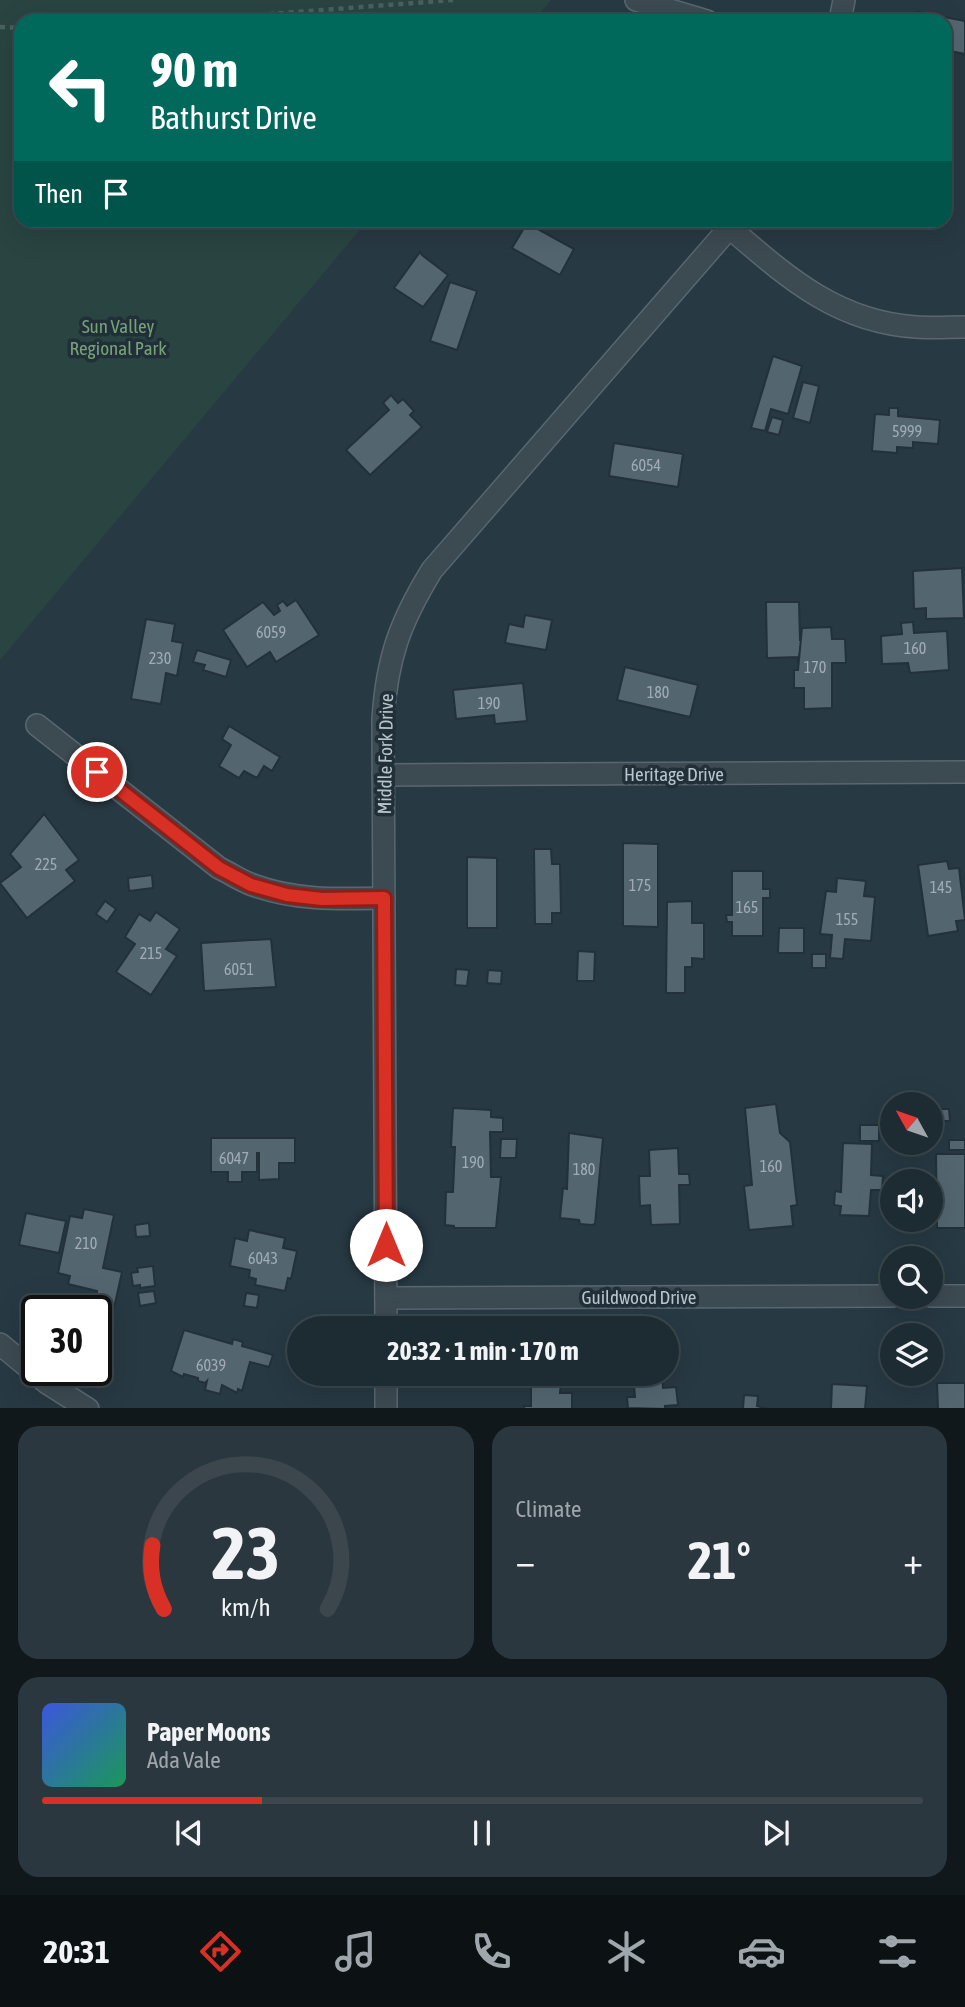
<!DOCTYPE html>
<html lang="en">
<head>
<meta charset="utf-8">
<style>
	:root { --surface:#1d2b32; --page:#2a373e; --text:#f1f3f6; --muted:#a0a7ac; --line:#3b474d; --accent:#d93025 }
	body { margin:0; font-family:"Asap Condensed",sans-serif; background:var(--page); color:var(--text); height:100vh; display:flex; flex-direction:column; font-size:26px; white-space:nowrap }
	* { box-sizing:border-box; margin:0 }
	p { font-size:23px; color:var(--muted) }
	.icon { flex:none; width:38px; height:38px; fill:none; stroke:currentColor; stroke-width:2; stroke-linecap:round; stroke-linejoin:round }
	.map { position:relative; height:1408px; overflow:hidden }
	.drawer { display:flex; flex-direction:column; gap:18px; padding:18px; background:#10181c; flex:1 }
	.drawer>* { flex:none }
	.guide { position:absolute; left:14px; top:14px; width:938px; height:214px; border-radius:21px; box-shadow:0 7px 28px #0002,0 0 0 2px var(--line); background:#00695c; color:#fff; overflow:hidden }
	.needle { width:46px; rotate:310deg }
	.buttons { position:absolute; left:880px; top:1092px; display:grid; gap:14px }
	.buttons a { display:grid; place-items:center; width:63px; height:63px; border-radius:50%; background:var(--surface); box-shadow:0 7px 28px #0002,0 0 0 2px var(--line); font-size:35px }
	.speed { position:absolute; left:21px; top:1295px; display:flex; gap:14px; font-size:35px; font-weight:700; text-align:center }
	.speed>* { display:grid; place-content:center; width:91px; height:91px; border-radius:50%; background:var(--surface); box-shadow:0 7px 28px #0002,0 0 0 2px var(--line); line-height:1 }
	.speed .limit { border:4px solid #111; border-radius:10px; background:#fff; color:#111 }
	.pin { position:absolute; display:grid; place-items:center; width:60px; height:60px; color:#fff; margin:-30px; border:4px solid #fff; border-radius:50%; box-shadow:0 2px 7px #0007 }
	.me { position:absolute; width:77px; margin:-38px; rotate:0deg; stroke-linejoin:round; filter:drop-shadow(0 0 5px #0008) }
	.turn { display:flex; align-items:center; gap:24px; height:147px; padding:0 21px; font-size:32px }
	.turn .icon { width:91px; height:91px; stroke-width:2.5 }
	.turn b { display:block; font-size:49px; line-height:60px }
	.then { display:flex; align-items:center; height:66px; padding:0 21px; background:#0003; gap:14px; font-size:26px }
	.big { font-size:52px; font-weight:700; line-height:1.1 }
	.drawer .widget { flex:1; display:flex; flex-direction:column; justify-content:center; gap:10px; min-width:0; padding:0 24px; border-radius:21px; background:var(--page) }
	.drawer .dial { align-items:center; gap:0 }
	.dial svg { height:182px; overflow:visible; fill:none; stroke:var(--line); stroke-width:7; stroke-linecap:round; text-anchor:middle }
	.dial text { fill:var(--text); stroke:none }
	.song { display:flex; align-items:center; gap:21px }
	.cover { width:84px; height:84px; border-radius:10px; background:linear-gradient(135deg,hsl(230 70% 55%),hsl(150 70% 35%)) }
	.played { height:7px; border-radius:4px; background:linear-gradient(90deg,var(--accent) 25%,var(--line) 25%) }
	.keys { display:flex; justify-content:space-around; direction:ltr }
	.heat { display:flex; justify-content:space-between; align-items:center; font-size:38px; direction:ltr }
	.drawer .tiles { flex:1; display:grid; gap:18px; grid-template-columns:1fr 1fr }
	.widget:last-child { grid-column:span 2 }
	.trip { position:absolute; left:287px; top:1316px; width:392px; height:70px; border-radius:35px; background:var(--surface); box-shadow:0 7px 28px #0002,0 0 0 2px var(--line); font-weight:700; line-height:70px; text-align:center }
	.tab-bar { display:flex; height:112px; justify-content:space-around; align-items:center; background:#0c1114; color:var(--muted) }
	.tab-bar .icon { width:49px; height:49px }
	.tab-bar .selected { color:var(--accent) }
	.tab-bar b { font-size:32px; color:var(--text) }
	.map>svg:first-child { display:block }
	.green { fill:#294441 }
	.building { fill:#536670; stroke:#22313a; stroke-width:2 }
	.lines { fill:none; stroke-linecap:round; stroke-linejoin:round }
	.street-casing { stroke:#5a6770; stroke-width:24 }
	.path { stroke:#4a615f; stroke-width:4.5; stroke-dasharray:5 5; stroke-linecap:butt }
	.street { stroke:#3c4a52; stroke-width:21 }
	.route-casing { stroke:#8d1f18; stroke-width:18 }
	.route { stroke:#d93025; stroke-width:12 }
	.labels { text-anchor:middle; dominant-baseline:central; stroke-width:7; stroke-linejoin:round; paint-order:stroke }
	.number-label { font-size:16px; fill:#a0acb5 }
	.park-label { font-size:19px; fill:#77a278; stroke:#202f38 }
	.street-label { font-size:19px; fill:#b9c4cc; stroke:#202f38 }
</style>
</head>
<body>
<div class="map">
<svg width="965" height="1409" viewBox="0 0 965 1409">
	<rect width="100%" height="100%" fill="#273943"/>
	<!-- green -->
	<polygon class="green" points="0,0 551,0 534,21 21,21 21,220 367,221 0,660"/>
	<!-- building -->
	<g class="building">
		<polygon points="918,12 965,21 965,54 945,50 945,21 916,21"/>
		<polygon points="527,223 574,249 560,275 512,248"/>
		<polygon points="420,252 422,255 448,275 423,307 394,288"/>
		<polygon points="450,282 477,291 457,350 430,341"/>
		<polygon points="773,356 802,366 788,414 771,409 765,431 751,428"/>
		<polygon points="803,382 819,386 810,423 793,418"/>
		<polygon points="391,395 398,403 403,399 414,411 410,415 422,427 370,475 346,450 389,410 383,403"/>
		<polygon points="889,408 898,408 898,416 940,420 938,444 913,442 913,448 897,447 897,453 872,451 875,414 889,415"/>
		<polygon points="772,417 783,420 779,435 767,432"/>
		<polygon points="614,443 683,454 678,487 609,476"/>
		<polygon points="962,568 964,618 926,619 926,608 914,609 913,571"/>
		<polygon points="296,600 319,635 276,662 270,652 247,667 223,630 263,602 274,615 280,611 277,605 283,601 287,606"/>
		<polygon points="766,602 799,602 800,640 802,640 798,664 798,657 767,658"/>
		<polygon points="525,615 552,620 546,650 505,643 509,624 523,627"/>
		<polygon points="146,619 175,624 172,641 183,643 177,676 166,673 161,704 131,699"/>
		<polygon points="913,622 914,633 947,631 949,670 910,673 908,663 882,664 881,636 902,634 901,623"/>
		<polygon points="831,627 832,639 845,639 846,663 832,663 832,708 804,709 804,688 794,688 794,670 798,670 802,628"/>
		<polygon points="197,650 231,660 226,677 203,670 205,665 193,662"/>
		<polygon points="625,667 698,685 690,717 617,700"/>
		<polygon points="523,683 527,721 495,724 494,715 456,719 453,690"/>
		<polygon points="229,726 280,757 272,771 264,766 257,778 244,771 239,778 219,766 231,745 222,739"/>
		<polygon points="44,814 79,860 66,870 75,881 27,918 0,883 21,867 10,854"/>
		<polygon points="623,843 658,844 658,927 623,926"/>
		<polygon points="534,849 551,849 552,864 560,864 561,913 552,913 552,924 535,924"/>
		<polygon points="467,857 497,858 497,928 467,928"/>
		<polygon points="947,861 949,869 959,868 965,920 956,921 958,931 928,936 918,865"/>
		<polygon points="732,871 763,871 763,889 770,889 770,898 763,898 763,936 732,936 732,922 727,922 726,915 732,915"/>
		<polygon points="152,875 153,888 129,891 128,878"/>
		<polygon points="837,878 866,881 864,896 875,897 871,941 845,939 843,959 830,958 832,935 820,934 826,891 836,892"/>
		<polygon points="105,901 116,909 107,922 96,914"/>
		<polygon points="692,901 692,923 704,923 704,959 692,958 692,967 685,967 685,993 666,993 667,902"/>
		<polygon points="156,912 180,929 166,949 177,956 151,995 116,972 135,944 125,937 139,914 150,921"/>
		<polygon points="779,928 804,928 804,953 778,953"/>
		<polygon points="271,939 276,987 204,991 201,943"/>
		<polygon points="578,951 595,952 594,981 577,981"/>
		<rect x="812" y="954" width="14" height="14"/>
		<polygon points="456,969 469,970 467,986 455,985"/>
		<polygon points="488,970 502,971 501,984 487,983"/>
		<polygon points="776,1104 780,1133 790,1142 797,1205 791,1206 793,1226 749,1230 744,1186 752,1185 745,1108"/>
		<polygon points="453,1108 491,1110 491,1117 503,1118 503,1132 490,1132 491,1177 501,1177 496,1228 454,1228 454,1226 445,1225 446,1192 453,1192 455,1147 451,1147"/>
		<polygon points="931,1109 949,1109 950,1121 931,1121"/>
		<rect x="860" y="1125" width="19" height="16"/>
		<polygon points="569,1133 603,1138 595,1224 592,1225 580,1224 579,1220 560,1218 563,1188 567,1189"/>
		<polygon points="211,1138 295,1138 295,1163 279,1163 279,1179 259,1180 259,1153 257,1153 257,1172 242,1172 242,1182 228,1182 228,1172 211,1172"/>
		<polygon points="501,1139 517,1139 516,1158 500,1158"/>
		<rect x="949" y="1140" width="16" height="10"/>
		<polygon points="843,1143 872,1144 871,1175 883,1176 882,1190 871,1190 869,1216 840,1215 841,1206 834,1205 835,1191 841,1192"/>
		<polygon points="678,1148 679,1174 689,1174 690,1185 679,1185 680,1224 651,1225 650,1205 640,1206 639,1176 650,1176 649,1150"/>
		<polygon points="936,1154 965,1154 965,1228 937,1228"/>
		<polygon points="84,1209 114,1215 103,1268 122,1272 114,1308 110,1317 96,1315 96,1311 93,1311 97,1291 68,1284 70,1276 58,1273 70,1216 82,1218"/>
		<polygon points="26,1213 66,1221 59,1253 19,1245"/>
		<polygon points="149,1223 150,1236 136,1237 135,1225"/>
		<polygon points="249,1230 285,1238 283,1248 297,1251 291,1279 288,1278 285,1291 255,1285 256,1279 249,1277 250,1270 230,1266 235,1238 247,1241"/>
		<polygon points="153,1266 155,1286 140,1288 140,1285 133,1286 131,1273 138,1272 137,1268"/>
		<polygon points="154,1291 156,1303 140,1306 138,1293"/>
		<polygon points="246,1293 259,1295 257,1308 244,1306"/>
		<polygon points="184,1330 232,1344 233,1339 243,1342 242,1346 273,1355 269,1367 250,1362 242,1391 238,1389 237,1393 222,1385 220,1394 205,1390 207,1381 205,1383 198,1381 198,1378 184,1374 183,1377 171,1371"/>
		<polygon points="633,1374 662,1374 663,1388 676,1387 678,1405 665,1406 665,1409 628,1408 627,1397 635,1397"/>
		<polygon points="531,1380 561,1382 560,1393 572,1393 572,1409 524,1409 524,1406 531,1406"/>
		<polygon points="937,1383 965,1383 965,1409 938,1409"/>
		<polygon points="832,1384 867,1386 865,1409 831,1409"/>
		<polygon points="744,1395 758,1396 757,1406 768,1409 743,1409"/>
	</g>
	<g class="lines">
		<!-- street casing -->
		<g class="street-casing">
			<g id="street">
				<polyline points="636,0 707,21"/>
				<polyline points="840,21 844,0"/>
				<path d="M730,228C787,277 837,322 916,327C932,328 949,327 965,327"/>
				<path d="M37,725L219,868C230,873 241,881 253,885C296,901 340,899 384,898"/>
				<polyline points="383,775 965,772"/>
				<polyline points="931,1296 965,1296"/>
				<polyline points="386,1298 892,1296"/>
				<path d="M386,1328L383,719C387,658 400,622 432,570L736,220"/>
				<polyline points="0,1344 47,1383 88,1409"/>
				<polyline points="386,1374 386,1409"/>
			</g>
		</g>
		<!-- path -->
		<g class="path">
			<polyline points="179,21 453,0"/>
			<polyline points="0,27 21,28"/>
		</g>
		<!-- street -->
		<use href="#street" class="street"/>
	</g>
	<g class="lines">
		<!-- route casing -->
		<g class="route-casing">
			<polyline id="route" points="97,772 219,868 251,885 287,895 322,899 384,898 386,1245"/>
		</g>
		<!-- route -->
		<use href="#route" class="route"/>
	</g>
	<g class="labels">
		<!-- number labels -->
		<g class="number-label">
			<text x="907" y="431">5999</text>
			<text x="646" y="465">6054</text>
			<text x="271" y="632">6059</text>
			<text x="915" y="648">160</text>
			<text x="160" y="658">230</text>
			<text x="815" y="667">170</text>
			<text x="658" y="692">180</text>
			<text x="489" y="703">190</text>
			<text x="46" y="864">225</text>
			<text x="640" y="885">175</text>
			<text x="941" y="887">145</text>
			<text x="747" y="907">165</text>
			<text x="847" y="919">155</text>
			<text x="151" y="953">215</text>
			<text x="239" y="969">6051</text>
			<text x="234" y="1158">6047</text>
			<text x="473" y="1162">190</text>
			<text x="771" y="1166">160</text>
			<text x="584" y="1169">180</text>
			<text x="86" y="1243">210</text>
			<text x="263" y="1258">6043</text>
			<text x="211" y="1365">6039</text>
		</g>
		<!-- park labels -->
		<g class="park-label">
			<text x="118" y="326">Sun Valley<tspan x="118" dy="22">Regional Park</tspan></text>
		</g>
		<!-- street labels -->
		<g class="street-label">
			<text transform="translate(385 754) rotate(-89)">Middle Fork Drive</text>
			<text x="674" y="774">Heritage Drive</text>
			<text x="639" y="1297">Guildwood Drive</text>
		</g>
	</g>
</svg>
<div class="buttons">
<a><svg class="needle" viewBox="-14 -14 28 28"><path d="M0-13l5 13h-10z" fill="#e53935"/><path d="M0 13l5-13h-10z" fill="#a0a7ac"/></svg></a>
<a><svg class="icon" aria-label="sound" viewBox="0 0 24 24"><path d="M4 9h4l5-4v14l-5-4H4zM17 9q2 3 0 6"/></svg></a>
<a><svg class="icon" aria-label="search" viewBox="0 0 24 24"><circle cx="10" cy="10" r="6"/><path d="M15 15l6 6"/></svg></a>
<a><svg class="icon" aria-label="layers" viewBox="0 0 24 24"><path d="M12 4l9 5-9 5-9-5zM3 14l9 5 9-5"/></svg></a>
</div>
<div class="speed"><div class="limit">30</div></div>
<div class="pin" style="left:97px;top:772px;background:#d93025"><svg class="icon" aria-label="arrive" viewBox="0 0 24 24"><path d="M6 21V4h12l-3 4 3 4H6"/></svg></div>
<svg class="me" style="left:386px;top:1245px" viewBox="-20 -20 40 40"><circle r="19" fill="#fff"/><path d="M0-13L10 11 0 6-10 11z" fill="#d93025"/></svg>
<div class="trip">20:32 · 1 min · 170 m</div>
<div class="guide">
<div class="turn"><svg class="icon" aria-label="left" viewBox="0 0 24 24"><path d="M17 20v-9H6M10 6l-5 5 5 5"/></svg><div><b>90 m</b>Bathurst Drive</div></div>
<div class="then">Then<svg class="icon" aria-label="arrive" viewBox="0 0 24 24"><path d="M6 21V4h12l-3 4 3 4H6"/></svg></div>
</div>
</div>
<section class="drawer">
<div class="tiles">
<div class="widget dial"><svg viewBox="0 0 100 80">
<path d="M14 69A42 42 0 1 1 86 69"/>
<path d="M14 69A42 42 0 0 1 9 41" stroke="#d93025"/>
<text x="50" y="56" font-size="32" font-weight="700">23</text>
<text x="50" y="72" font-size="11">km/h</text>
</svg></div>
<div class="widget"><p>Climate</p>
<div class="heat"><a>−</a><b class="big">21°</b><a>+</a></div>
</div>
<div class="widget">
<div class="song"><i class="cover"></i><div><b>Paper Moons</b><p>Ada Vale</p></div></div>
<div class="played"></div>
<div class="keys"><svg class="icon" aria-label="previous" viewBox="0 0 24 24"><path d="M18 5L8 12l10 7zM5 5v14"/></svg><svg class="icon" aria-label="pause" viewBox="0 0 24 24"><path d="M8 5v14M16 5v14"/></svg><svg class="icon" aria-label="next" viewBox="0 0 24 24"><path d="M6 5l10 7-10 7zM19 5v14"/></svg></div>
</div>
</div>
</section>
<nav class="tab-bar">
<b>20:31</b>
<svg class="icon selected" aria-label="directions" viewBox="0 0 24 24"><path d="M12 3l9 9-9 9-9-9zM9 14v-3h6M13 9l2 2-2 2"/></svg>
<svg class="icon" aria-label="music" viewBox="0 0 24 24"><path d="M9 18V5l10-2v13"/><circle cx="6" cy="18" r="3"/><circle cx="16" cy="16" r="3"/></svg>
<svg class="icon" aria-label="phone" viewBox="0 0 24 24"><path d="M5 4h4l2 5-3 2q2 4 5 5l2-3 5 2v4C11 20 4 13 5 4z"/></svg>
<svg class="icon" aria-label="climate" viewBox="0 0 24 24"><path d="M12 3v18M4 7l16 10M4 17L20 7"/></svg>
<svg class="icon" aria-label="car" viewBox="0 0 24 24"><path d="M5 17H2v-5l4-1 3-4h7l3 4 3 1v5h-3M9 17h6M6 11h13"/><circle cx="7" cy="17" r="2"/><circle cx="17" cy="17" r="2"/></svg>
<svg class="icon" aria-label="filters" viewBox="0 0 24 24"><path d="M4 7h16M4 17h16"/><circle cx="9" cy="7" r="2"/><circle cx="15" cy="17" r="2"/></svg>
</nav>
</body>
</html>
